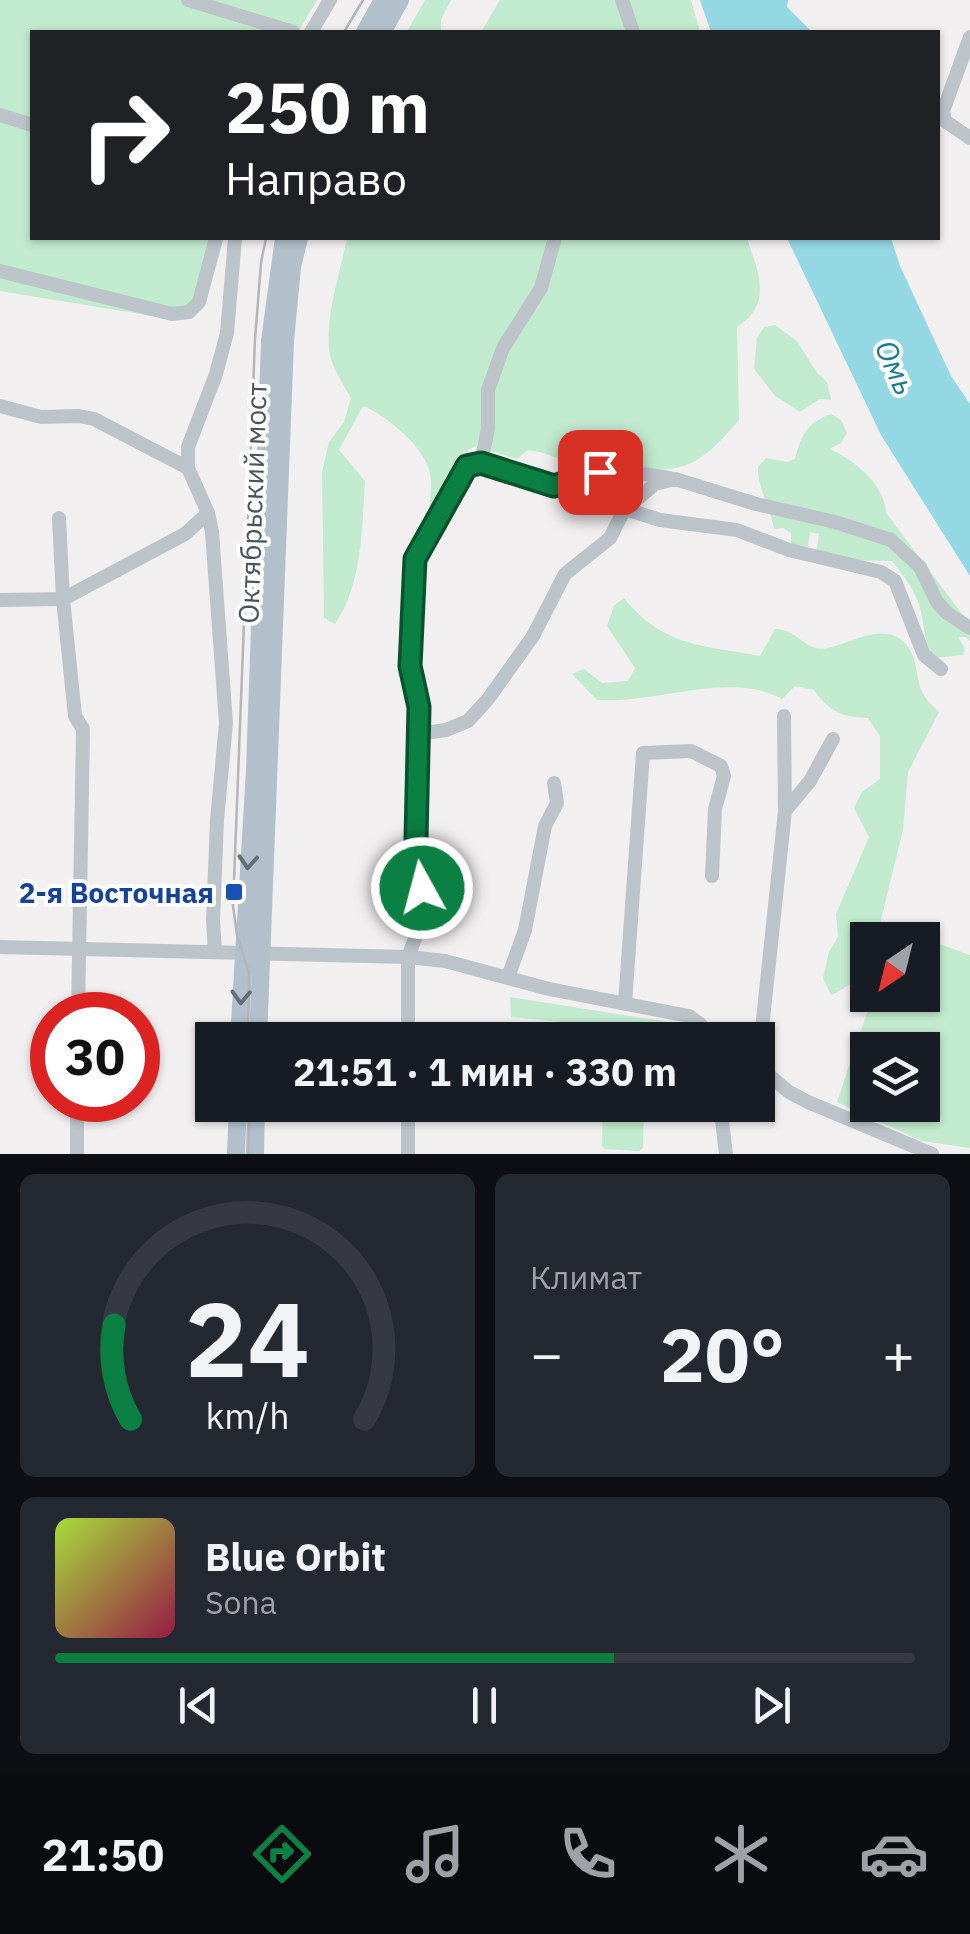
<!DOCTYPE html>
<html lang="ru">
<head>
<meta charset="utf-8">
<style>
	:root { --surface:#171b24; --page:#242831; --text:#f1f3f6; --muted:#9ea1a6; --line:#363941; --accent:#0b8043 }
	body { margin:0; font-family:"IBM Plex Sans",sans-serif; background:var(--page); color:var(--text); height:100vh; display:flex; flex-direction:column; font-size:38px; white-space:nowrap }
	* { box-sizing:border-box; margin:0 }
	p { font-size:32px; color:var(--muted) }
	.icon { flex:none; width:55px; height:55px; fill:none; stroke:currentColor; stroke-width:2; stroke-linecap:round; stroke-linejoin:round }
	.map { position:relative; height:1154px; overflow:hidden }
	.drawer { display:flex; flex-direction:column; gap:20px; padding:20px; background:#0d0f14; flex:1 }
	.drawer>* { flex:none }
	.banner { position:absolute; left:30px; top:30px; width:910px; height:210px; border-radius:0px; box-shadow:0 2px 8px #0004; background:#202124; color:#fff; overflow:hidden }
	.needle { width:65px; rotate:215deg }
	.fabs { position:absolute; left:850px; top:922px; display:grid; gap:20px }
	.fabs a { display:grid; place-items:center; width:90px; height:90px; border-radius:0px; background:var(--surface); box-shadow:0 2px 8px #0004; font-size:50px }
	.speed { position:absolute; left:30px; top:992px; display:flex; gap:20px; font-size:50px; font-weight:700; text-align:center }
	.speed>* { display:grid; place-content:center; width:130px; height:130px; border-radius:50%; background:var(--surface); box-shadow:0 2px 8px #0004; line-height:1 }
	.speed .limit { border:15px solid #d22; background:#fff; color:#111 }
	.pin { position:absolute; display:grid; place-items:center; width:85px; height:85px; color:#fff; margin:-42px; border-radius:20px; box-shadow:0 5px 15px #0006 }
	.me { position:absolute; width:110px; margin:-55px; rotate:353deg; stroke-linejoin:round; filter:drop-shadow(0 0 8px #0008) }
	.turn { display:flex; align-items:center; gap:35px; height:210px; padding:0 30px; font-size:45px }
	.turn .icon { width:130px; height:130px; stroke-width:2.5 }
	.turn b { display:block; font-size:70px; line-height:85px }
	.big { font-size:75px; font-weight:700; line-height:1.1 }
	.drawer .card { flex:1; display:flex; flex-direction:column; justify-content:center; gap:15px; min-width:0; padding:0 35px; border-radius:15px; background:var(--page) }
	.drawer .dial { align-items:center; gap:0 }
	.dial svg { height:260px; overflow:visible; fill:none; stroke:var(--line); stroke-width:7; stroke-linecap:round; text-anchor:middle }
	.dial text { fill:var(--text); stroke:none }
	.song { display:flex; align-items:center; gap:30px }
	.cover { width:120px; height:120px; border-radius:15px; background:linear-gradient(135deg,hsl(80 70% 55%),hsl(340 70% 35%)) }
	.played { height:10px; border-radius:5px; background:linear-gradient(90deg,var(--accent) 65%,var(--line) 65%) }
	.keys { display:flex; justify-content:space-around; direction:ltr }
	.heat { display:flex; justify-content:space-between; align-items:center; font-size:55px; direction:ltr }
	.drawer .tiles { flex:1; display:grid; gap:20px; grid-template-columns:1fr 1fr }
	.card:last-child { grid-column:span 2 }
	.trip { position:absolute; left:195px; top:1022px; width:580px; height:100px; border-radius:0px; background:var(--surface); box-shadow:0 2px 8px #0004; font-weight:700; line-height:100px; text-align:center }
	.menu { display:flex; height:160px; justify-content:space-around; align-items:center; background:#090b0e; color:var(--muted) }
	.menu .icon { width:70px; height:70px }
	.menu .selected { color:var(--accent) }
	.menu b { font-size:45px; color:var(--text) }
	.map>svg:first-child { display:block }
	.green { fill:#c2eacf; fill-rule:evenodd }
	.water { fill:#94d8e3 }
	.lines { fill:none; stroke-linecap:round; stroke-linejoin:round }
	.minor { stroke:#bcc4ca; stroke-width:14 }
	.major { stroke:#b2c0cb; stroke-width:18 }
	.tram { stroke:#b2b5b9; stroke-width:2.5 }
	.oneway { stroke:#636e76 }
	.route-casing { stroke:#07532c; stroke-width:25 }
	.route { stroke:#0b8043; stroke-width:18 }
	.transit-dot { fill:#1a4fb4; stroke:#fff; stroke-width:4 }
	.labels { text-anchor:middle; dominant-baseline:central; stroke-width:8; stroke-linejoin:round; paint-order:stroke }
	.street-label { font-size:28px; fill:#49535a; stroke:#fff }
	.transit-label { font-size:28px; font-weight:bold; fill:#164399; stroke:#fff; text-anchor:end }
	.water-label { font-size:30px; font-style:italic; fill:#1a7d8d; stroke:#fff }
</style>
</head>
<body>
<div class="map">
<svg width="970" height="1154" viewBox="0 0 970 1154">
	<rect width="100%" height="100%" fill="#f1efef"/>
	<!-- green -->
	<g class="green">
		<polygon points="0,0 317,0 298,32 32,32 32,238 224,238 209,291 177,320 0,291"/>
		<polygon points="425,0 451,0 441,19 441,32 407,32"/>
		<polygon points="500,0 691,0 700,32 481,32"/>
		<path d="M347,238H747C758,273 774,303 737,327L739,420C724,437 707,458 684,466C658,474 600,470 573,463C556,459 547,452 528,450L517,459L476,446L461,454L430,507C430,496 432,484 430,474C427,449 385,414 363,406L339,450L365,481C362,527 362,586 335,624L324,618L322,472L329,442L344,422L351,398C343,384 334,371 330,355C323,324 341,269 347,238Z"/>
		<polygon points="775,325 797,341 817,373 827,382 831,400 820,399 800,412 775,396 754,369 757,338 764,327"/>
		<path d="M831,414L841,420L847,433L841,443L829,449C854,459 885,485 886,513L968,622L970,641L965,637H958L965,649L963,655L934,658C924,641 925,630 921,611C916,592 904,576 892,561L851,560L816,552L819,534L810,532L808,547L791,544V533L783,528L774,529C770,505 758,491 758,467L766,458L787,462L795,459C801,436 807,422 831,414Z"/>
		<path d="M624,598C663,647 703,645 760,656L775,629C796,630 799,643 816,648C840,654 887,611 910,650C918,663 916,681 923,694C927,701 934,707 939,712L908,772L903,830L876,940H868C868,967 856,985 831,995L823,978L829,952L838,937L836,914L869,837L854,808L862,792L880,779V736L868,718C841,717 830,712 814,690L795,686L782,699C731,670 657,704 597,700L572,674L584,669L602,683L628,681L635,668L607,626L614,606Z"/>
		<path d="M895,928L970,955V1148L922,1141L837,1102L873,995H922V940H891ZM868,1050H922V1105H868Z"/>
		<polygon points="510,997 687,1025 694,1035 511,1017"/>
		<polygon points="603,1105 644,1105 643,1148 639,1151 605,1149 602,1146"/>
	</g>
	<!-- water -->
	<g class="water">
		<polygon points="700,0 788,0 787,7 812,32 711,32"/>
		<polygon points="787,238 891,238 900,266 951,376 970,404 970,576 881,435"/>
	</g>
	<g class="lines">
		<!-- minor -->
		<g class="minor">
			<polyline points="188,0 293,32"/>
			<polyline points="622,0 633,32"/>
			<polyline points="311,32 330,0"/>
			<polyline points="970,37 943,111 945,121 970,138"/>
			<polyline points="0,115 32,125"/>
			<polyline points="0,271 172,314 189,312 199,302 216,238"/>
			<polyline points="0,406 41,417 79,416 94,419 188,468"/>
			<polyline points="481,463 488,429 488,390 503,348 541,288 555,238"/>
			<path d="M554,486C597,474 625,469 670,478"/>
			<polyline points="59,518 63,599 75,716 83,729 78,1015"/>
			<polyline points="0,600 63,599 185,534 208,513"/>
			<polyline points="418,734 446,730 468,721 488,699 533,636 565,574 610,538 624,510 655,484 675,479 756,504 835,522 891,540 920,567 937,602 947,613 970,628"/>
			<polyline points="785,811 810,781 833,739"/>
			<polyline points="0,947 408,957 445,961 549,989 689,1016 700,1024 711,1040"/>
			<polyline points="215,952 213,920 217,820 226,723 212,532 208,513 188,468 188,447 216,374 227,333 235,238"/>
			<polyline points="508,977 525,930 545,826 557,803 554,783"/>
			<polyline points="625,1003 643,753 691,751 721,766 724,776 715,809 712,876"/>
			<polyline points="408,1040 408,957 419,928 422,888 416,838 419,707 410,666 415,559 467,467 481,463 660,520 737,530 789,550 881,572 895,581 924,655 941,669"/>
			<polyline points="758,1066 789,1092 808,1102 932,1154"/>
			<polyline points="758,1067 785,811 784,716"/>
			<polyline points="720,1105 726,1154"/>
			<polyline points="77,1154 77,1100"/>
			<polyline points="408,1154 408,1105"/>
		</g>
		<!-- major -->
		<g class="major">
			<polyline points="365,32 383,0"/>
			<polyline points="382,32 400,0"/>
			<polyline points="239,1040 255,770 270,341 284,238"/>
			<polyline points="258,1040 285,341 292,267 299,238"/>
			<polyline points="236,1154 238,1105"/>
			<polyline points="255,1154 256,1105"/>
		</g>
		<!-- tram -->
		<g class="tram">
			<polyline points="344,32 363,0"/>
			<polyline points="248,1040 249,973 237,935 233,906 255,339 261,263 266,238"/>
			<polyline points="248,1154 250,1105"/>
		</g>
	</g>
	<!-- one-way arrows -->
	<defs><path id="oneway-chevron" d="M-2-3.5L2.5 0L-2 3.5" fill="none" stroke-width="1.6" stroke-linecap="round" stroke-linejoin="round" transform="scale(2.5)"/></defs>
	<g class="oneway">
		<use href="#oneway-chevron" transform="translate(248 862) rotate(94)"/>
		<use href="#oneway-chevron" transform="translate(241 997) rotate(92)"/>
	</g>
	<g class="lines">
		<!-- route casing -->
		<g class="route-casing">
			<polyline id="route" points="422,888 416,838 419,707 410,666 415,559 467,466 481,463 554,486 600,472"/>
		</g>
		<!-- route -->
		<use href="#route" class="route"/>
	</g>
	<!-- markers -->
	<rect class="transit-dot" x="224" y="882" width="20" height="20" rx="5"/>
	<g class="labels">
		<!-- street labels -->
		<g class="street-label">
			<text transform="translate(252 503) rotate(-88)">Октябрьский мост</text>
		</g>
		<!-- transit labels -->
		<g class="transit-label">
			<text x="214" y="892">2-я Восточная</text>
		</g>
		<!-- water labels -->
		<g class="water-label">
			<text transform="translate(896 367) rotate(66)">Омь</text>
		</g>
	</g>
</svg>
<div class="fabs">
<a><svg class="needle" viewBox="-14 -14 28 28"><path d="M0-13l5 13h-10z" fill="#e53935"/><path d="M0 13l5-13h-10z" fill="#9ea1a6"/></svg></a>
<a><svg class="icon" aria-label="layers" viewBox="0 0 24 24"><path d="M12 4l9 5-9 5-9-5zM3 14l9 5 9-5"/></svg></a>
</div>
<div class="speed"><div class="limit">30</div></div>
<div class="pin" style="left:600px;top:472px;background:#d93025"><svg class="icon" aria-label="arrive" viewBox="0 0 24 24"><path d="M6 21V4h12l-3 4 3 4H6"/></svg></div>
<svg class="me" style="left:422px;top:888px" viewBox="-20 -20 40 40"><circle r="17" fill="#0b8043" stroke="#fff" stroke-width="3"/><path d="M0-11L8 9 0 5-8 9z" fill="#fff"/></svg>
<div class="trip">21:51 · 1 мин · 330 m</div>
<div class="banner">
<div class="turn"><svg class="icon" aria-label="right" viewBox="0 0 24 24"><path d="M7 20v-9h11M14 6l5 5-5 5"/></svg><div><b>250 m</b>Направо</div></div>
</div>
</div>
<section class="drawer">
<div class="tiles">
<div class="card dial"><svg viewBox="0 0 100 80">
<path d="M14 69A42 42 0 1 1 86 69"/>
<path d="M14 69A42 42 0 0 1 9 40" stroke="#0b8043"/>
<text x="50" y="56" font-size="32" font-weight="700">24</text>
<text x="50" y="72" font-size="11">km/h</text>
</svg></div>
<div class="card"><p>Климат</p>
<div class="heat"><a>−</a><b class="big">20°</b><a>+</a></div>
</div>
<div class="card">
<div class="song"><i class="cover"></i><div><b>Blue Orbit</b><p>Sona</p></div></div>
<div class="played"></div>
<div class="keys"><svg class="icon" aria-label="previous" viewBox="0 0 24 24"><path d="M18 5L8 12l10 7zM5 5v14"/></svg><svg class="icon" aria-label="pause" viewBox="0 0 24 24"><path d="M8 5v14M16 5v14"/></svg><svg class="icon" aria-label="next" viewBox="0 0 24 24"><path d="M6 5l10 7-10 7zM19 5v14"/></svg></div>
</div>
</div>
</section>
<nav class="menu">
<b>21:50</b>
<svg class="icon selected" aria-label="directions" viewBox="0 0 24 24"><path d="M12 3l9 9-9 9-9-9zM9 14v-3h6M13 9l2 2-2 2"/></svg>
<svg class="icon" aria-label="music" viewBox="0 0 24 24"><path d="M9 18V5l10-2v13"/><circle cx="6" cy="18" r="3"/><circle cx="16" cy="16" r="3"/></svg>
<svg class="icon" aria-label="phone" viewBox="0 0 24 24"><path d="M5 4h4l2 5-3 2q2 4 5 5l2-3 5 2v4C11 20 4 13 5 4z"/></svg>
<svg class="icon" aria-label="climate" viewBox="0 0 24 24"><path d="M12 3v18M4 7l16 10M4 17L20 7"/></svg>
<svg class="icon" aria-label="car" viewBox="0 0 24 24"><path d="M5 17H2v-5l4-1 3-4h7l3 4 3 1v5h-3M9 17h6M6 11h13"/><circle cx="7" cy="17" r="2"/><circle cx="17" cy="17" r="2"/></svg>
</nav>
</body>
</html>
